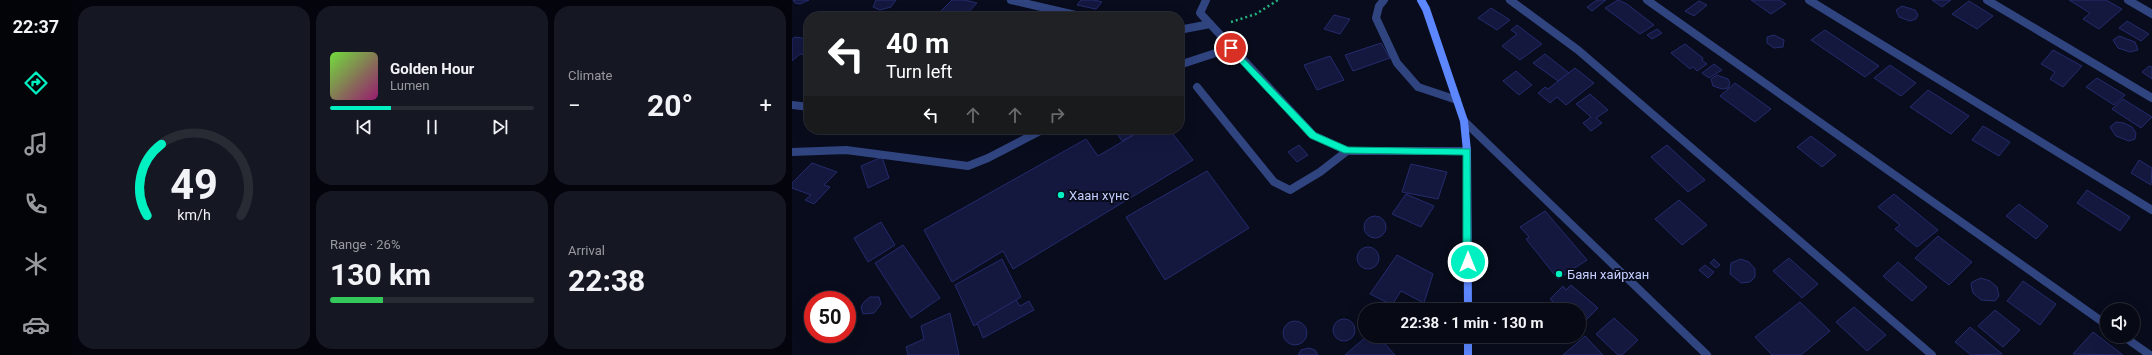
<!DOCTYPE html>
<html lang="en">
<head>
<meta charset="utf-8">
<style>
	:root { --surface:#070915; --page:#151722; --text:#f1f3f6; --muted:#989aa0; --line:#282a34; --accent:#00f0c2 }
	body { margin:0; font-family:Roboto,sans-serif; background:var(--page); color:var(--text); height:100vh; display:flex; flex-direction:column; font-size:15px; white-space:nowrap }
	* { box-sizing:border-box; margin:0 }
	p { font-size:13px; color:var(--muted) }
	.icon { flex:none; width:22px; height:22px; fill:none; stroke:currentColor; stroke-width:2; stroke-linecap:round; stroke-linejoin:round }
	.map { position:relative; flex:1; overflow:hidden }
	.sheet { display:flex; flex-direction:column; gap:6px; padding:6px; background:#04050c; width:720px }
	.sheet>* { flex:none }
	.top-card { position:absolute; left:12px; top:12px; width:380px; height:122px; border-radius:16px; box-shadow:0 4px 16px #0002,0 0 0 1px var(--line); background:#202124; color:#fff; overflow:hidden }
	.controls { position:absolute; left:1308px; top:303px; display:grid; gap:8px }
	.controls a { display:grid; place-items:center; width:40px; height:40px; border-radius:50%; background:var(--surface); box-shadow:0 4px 16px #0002,0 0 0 1px var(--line); font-size:20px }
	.speed { position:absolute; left:12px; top:291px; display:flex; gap:8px; font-size:20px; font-weight:700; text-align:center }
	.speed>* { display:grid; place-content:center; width:52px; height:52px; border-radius:50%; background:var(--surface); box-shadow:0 4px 16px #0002,0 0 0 1px var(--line); line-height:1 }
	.speed .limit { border:6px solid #d22; background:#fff; color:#111 }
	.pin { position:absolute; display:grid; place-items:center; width:34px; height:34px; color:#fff; margin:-17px; border:2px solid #fff; border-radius:50%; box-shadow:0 1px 4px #0007 }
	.me { position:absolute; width:44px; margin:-22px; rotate:0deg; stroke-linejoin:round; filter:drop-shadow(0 0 3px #0008) }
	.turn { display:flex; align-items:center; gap:14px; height:84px; padding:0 16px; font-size:18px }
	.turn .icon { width:52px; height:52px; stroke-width:2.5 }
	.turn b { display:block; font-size:28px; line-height:34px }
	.lanes { display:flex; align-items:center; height:38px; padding:0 16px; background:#0003; justify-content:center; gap:20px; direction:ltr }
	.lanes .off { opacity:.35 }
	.big { font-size:30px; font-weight:700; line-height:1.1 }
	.sheet .widget { flex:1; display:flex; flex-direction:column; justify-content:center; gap:6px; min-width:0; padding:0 14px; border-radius:16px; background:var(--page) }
	.sheet .dial { align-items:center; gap:0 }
	.dial svg { height:104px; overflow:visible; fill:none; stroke:var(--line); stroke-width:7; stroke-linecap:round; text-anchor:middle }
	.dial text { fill:var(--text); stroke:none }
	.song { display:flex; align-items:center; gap:12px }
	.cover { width:48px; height:48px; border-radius:6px; background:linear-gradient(135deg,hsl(100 70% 55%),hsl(320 70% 35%)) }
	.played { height:4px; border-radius:2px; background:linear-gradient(90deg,var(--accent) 30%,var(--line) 30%) }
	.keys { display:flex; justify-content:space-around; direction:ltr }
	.heat { display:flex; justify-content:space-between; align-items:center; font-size:22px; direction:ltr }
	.charge { height:6px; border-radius:3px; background:linear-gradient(90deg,#34c759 26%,var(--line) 0) }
	.sheet .tiles { flex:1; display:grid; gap:6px; grid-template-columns:repeat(3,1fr) }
	.widget:first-child { grid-row:span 2 }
	.trip { position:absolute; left:566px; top:303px; width:228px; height:40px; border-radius:20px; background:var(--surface); box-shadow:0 4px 16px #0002,0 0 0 1px var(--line); font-weight:700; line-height:40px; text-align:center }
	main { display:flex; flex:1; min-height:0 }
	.menu { display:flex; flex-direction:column; width:72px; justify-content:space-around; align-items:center; background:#030408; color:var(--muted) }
	.menu .icon { width:28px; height:28px }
	.menu .selected { color:var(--accent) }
	.menu b { font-size:18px; color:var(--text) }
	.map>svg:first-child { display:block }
	.building { fill:#14183f; stroke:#242b6d }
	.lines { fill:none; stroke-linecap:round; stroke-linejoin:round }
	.path { stroke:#22b682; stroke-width:2.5; stroke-dasharray:2 3; stroke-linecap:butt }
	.service { stroke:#304480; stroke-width:8 }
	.minor { stroke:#304480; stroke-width:8 }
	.tertiary { stroke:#304480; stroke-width:8 }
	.secondary { stroke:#5c87ff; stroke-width:8 }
	.route { fill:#00f0c2; stroke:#009c7e }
	.poi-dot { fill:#00f0c2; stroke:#090c1c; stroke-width:1.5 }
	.labels { text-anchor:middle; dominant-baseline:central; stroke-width:4; stroke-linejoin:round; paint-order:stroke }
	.poi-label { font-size:13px; fill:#c5cfff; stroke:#090c1c; text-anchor:start }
</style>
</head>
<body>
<main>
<nav class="menu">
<b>22:37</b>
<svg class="icon selected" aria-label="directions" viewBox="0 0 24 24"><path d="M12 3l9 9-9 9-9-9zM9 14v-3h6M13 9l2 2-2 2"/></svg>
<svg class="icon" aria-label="music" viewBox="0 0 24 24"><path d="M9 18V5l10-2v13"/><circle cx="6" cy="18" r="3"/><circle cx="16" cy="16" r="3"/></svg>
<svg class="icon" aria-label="phone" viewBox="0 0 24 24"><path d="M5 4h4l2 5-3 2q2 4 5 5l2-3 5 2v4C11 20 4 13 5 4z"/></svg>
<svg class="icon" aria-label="climate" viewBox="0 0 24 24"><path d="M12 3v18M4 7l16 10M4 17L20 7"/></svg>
<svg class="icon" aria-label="car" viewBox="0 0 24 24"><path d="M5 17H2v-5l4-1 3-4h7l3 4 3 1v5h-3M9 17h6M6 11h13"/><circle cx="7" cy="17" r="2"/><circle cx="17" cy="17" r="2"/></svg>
</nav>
<section class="sheet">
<div class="tiles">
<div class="widget dial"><svg viewBox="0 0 100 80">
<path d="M14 69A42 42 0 1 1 86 69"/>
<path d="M14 69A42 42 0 0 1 25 14" stroke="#00f0c2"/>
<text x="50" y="56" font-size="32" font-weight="700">49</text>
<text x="50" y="72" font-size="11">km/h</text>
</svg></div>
<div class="widget">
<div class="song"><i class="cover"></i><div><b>Golden Hour</b><p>Lumen</p></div></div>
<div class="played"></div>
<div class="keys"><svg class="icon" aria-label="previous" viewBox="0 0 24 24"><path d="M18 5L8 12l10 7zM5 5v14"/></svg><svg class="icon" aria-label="pause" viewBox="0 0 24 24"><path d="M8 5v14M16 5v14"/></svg><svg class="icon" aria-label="next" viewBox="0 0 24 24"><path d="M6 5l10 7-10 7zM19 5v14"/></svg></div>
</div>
<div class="widget"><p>Climate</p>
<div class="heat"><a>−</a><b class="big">20°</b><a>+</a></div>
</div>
<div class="widget"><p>Range · 26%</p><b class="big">130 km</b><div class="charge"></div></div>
<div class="widget"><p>Arrival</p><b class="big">22:38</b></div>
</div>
</section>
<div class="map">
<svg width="1360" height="355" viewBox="0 0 1360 355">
	<rect width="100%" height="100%" fill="#090c1c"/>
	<!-- building -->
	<g class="building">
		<polygon points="1,0 17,0 8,4 3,3"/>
		<polygon points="84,0 104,0 99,7 88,10 81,7"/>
		<polygon points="160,0 173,0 185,3 172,17 143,17"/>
		<polygon points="289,0 302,0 310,2 304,9 285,5"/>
		<polygon points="805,0 814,0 800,11 795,7"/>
		<polygon points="826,0 835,4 862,25 848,34 813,8"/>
		<polygon points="959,0 987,0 994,4 979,14"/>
		<polygon points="1140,0 1159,0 1150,7"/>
		<polygon points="1277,0 1314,0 1330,9 1307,29 1291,19 1298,13"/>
		<polygon points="907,1 915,5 902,16 893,11"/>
		<polygon points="1177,1 1201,16 1185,29 1160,14"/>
		<polygon points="1110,6 1123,10 1126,15 1124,19 1118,21 1107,17 1104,10"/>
		<polygon points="699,8 718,20 705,30 686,18"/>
		<polygon points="542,15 558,19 548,34 532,29"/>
		<polygon points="1335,21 1357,34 1349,41 1327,28"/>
		<polygon points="725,25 750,44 728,60 710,46 725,34 719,30"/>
		<polygon points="865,29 870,33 860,39 855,35"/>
		<polygon points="1033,30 1087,66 1073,77 1019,40"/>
		<polygon points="982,35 992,40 991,47 982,48 975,43 975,37"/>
		<polygon points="1327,36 1343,42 1346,50 1338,52 1326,48 1321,40"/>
		<polygon points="3,37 17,39 17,50 13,55 8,54 0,61 0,39"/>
		<polygon points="589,43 598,58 561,71 553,55"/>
		<polygon points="893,44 911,58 910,60 915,64 905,71 901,67 898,69 879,53"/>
		<polygon points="1261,50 1290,66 1271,87 1258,79 1263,72 1249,64"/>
		<polygon points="753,54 777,73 766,81 741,63"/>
		<polygon points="538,56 552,80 525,90 512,65"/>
		<polygon points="922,64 930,70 917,78 910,73"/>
		<polygon points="1098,65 1124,83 1109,96 1082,78"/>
		<polygon points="1357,66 1360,67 1360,79 1350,72"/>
		<polygon points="783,68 802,83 774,105 765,97 758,103 746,93 753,87 756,89"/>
		<polygon points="724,71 740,85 727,95 711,81"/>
		<polygon points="925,75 936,79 938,83 936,88 930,89 921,86 919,79"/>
		<polygon points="1305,78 1333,95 1322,105 1294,87"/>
		<polygon points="943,83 979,109 963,122 928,96"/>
		<polygon points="1136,90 1177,116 1159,134 1118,107"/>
		<polygon points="798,94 816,110 804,118 810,123 799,131 791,123 799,117 784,104"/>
		<polygon points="1331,99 1360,117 1349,128 1320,109"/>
		<polygon points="1324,122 1332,123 1340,127 1344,133 1343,139 1337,141 1324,136 1318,127"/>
		<polygon points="1191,126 1218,142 1207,156 1180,140"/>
		<polygon points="322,129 349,129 350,130 330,141"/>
		<polygon points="352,129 377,129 401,160 221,269 211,251 160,282 132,230 294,139 306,156"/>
		<polygon points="1019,136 1044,155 1030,167 1005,147"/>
		<polygon points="507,145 516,155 505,162 496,152"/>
		<polygon points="875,145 913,180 896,192 859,157"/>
		<polygon points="90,157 97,178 76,188 69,166"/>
		<polygon points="1347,160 1360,168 1359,185 1339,173"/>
		<polygon points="20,163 45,172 32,185 38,187 22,204 13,200 19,195 0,188 0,183"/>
		<polygon points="619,164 655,172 646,199 610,192"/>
		<polygon points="415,171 457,228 373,280 334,217"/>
		<polygon points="1295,190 1338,217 1328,231 1285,203"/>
		<polygon points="614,194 642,206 629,227 600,214"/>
		<polygon points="1102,194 1146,230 1125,247 1103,229 1108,225 1086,207"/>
		<polygon points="887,200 915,225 890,245 863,219"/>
		<polygon points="1227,204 1256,226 1244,239 1214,216"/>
		<polygon points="753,211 795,260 766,279 734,239 737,237 728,227"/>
		<circle cx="583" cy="227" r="11"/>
		<polygon points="89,222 103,245 76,262 62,238"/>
		<polygon points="1146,236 1180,262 1157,285 1123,258"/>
		<polygon points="111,245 148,298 119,318 83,263"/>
		<circle cx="576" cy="258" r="11"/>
		<polygon points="605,255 641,274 632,303 609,291 600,305 578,294"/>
		<polygon points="997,258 1026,284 1010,298 981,271"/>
		<polygon points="210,259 229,297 182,326 163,285"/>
		<polygon points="922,259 928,265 924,268 918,263"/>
		<polygon points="949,259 957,262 963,269 963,277 958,282 949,283 938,274 939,263"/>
		<polygon points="1106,262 1135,287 1120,301 1091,276"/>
		<polygon points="913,265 922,272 916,278 907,270"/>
		<polygon points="1189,278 1198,281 1205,287 1207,296 1203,301 1189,300 1181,293 1179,285 1180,282"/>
		<polygon points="1231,281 1264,304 1248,325 1215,301"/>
		<polygon points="779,285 806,308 788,326 787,310 770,310 758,299 771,286 774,290"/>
		<polygon points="78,297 87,297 89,304 82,313 71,314 69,307 72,302"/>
		<polygon points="224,300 228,306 237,301 242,310 191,338 185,323"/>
		<polygon points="1008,302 1038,331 1009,355 980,355 963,337"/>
		<polygon points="1062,307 1094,335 1075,351 1044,322"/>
		<polygon points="1203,310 1228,330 1211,347 1186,326"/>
		<polygon points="158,313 167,355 116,355 114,347 132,339 129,326"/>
		<polygon points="822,318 846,340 830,355 826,355 804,334"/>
		<circle cx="552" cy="330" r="11"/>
		<circle cx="503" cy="333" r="12"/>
		<polygon points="1178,327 1210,354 1179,355 1163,342"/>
		<polygon points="1301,332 1331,355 1281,354"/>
		<polygon points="575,336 586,336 603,355 553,355"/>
		<polygon points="793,336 811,355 771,355"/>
		<polygon points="517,348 523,350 526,355 506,355 509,350"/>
	</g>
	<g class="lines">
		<!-- path -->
		<polyline class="path" points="439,22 464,14 486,0"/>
		<!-- service -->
		<g class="service">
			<polyline points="592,0 587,6 584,18 605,63 626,87 665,100"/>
			<polyline points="405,87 482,182 498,190 528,172 555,151"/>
		</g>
		<!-- minor -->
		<g class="minor">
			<polyline points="219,0 292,17"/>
			<polyline points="414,0 408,13 521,135 555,151 675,151"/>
			<polyline points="718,0 786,50 1140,355"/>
			<polyline points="855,0 1315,325"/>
			<polyline points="1017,0 1360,210"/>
			<polyline points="1336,0 1360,14"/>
			<polyline points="387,30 418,24"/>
			<polyline points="387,65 439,48"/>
			<polyline points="0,105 17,107"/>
			<polyline points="672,121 915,355"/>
			<polyline points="0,152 54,150 176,166 196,158 252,129"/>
			<polyline points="1331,336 1358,355"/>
		</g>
		<!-- tertiary -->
		<polyline class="tertiary" points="1195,0 1360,98"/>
		<!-- secondary -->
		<g class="secondary">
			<polyline points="629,0 634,9 672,121 675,151 676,310"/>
			<polyline points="676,336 676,355"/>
		</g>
	</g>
	<!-- route -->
	<polygon class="route" points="439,45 524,133 556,147 678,149 679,266 676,267 671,262 671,155 552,153 518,138 436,50 436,46"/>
	<!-- markers -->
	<g class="poi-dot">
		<circle cx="269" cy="195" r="4"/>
		<circle cx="767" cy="274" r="4"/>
	</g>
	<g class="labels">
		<!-- poi labels -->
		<g class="poi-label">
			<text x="277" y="195">Хаан хүнс</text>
			<text x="775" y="274">Баян хайрхан</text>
		</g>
	</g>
</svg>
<div class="controls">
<a><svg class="icon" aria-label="sound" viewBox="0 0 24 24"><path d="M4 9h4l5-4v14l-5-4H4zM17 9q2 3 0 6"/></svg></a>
</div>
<div class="speed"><div class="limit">50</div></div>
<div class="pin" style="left:439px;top:48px;background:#d93025"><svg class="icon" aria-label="arrive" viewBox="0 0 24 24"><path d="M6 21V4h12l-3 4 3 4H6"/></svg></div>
<svg class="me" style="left:676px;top:262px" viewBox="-20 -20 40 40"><circle r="17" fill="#00f0c2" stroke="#fff" stroke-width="3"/><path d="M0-11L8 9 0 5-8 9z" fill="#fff"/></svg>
<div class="trip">22:38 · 1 min · 130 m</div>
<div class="top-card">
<div class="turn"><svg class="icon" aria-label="left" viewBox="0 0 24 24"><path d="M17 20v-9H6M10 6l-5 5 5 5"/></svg><div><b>40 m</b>Turn left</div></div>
<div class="lanes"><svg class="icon" aria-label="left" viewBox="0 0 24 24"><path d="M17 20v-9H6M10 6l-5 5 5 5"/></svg><svg class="icon off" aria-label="ahead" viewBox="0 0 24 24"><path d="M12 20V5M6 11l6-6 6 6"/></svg><svg class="icon off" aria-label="ahead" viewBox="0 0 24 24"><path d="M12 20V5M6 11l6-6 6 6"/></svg><svg class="icon off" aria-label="right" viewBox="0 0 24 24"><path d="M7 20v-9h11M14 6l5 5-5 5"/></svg></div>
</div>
</div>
</main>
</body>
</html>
